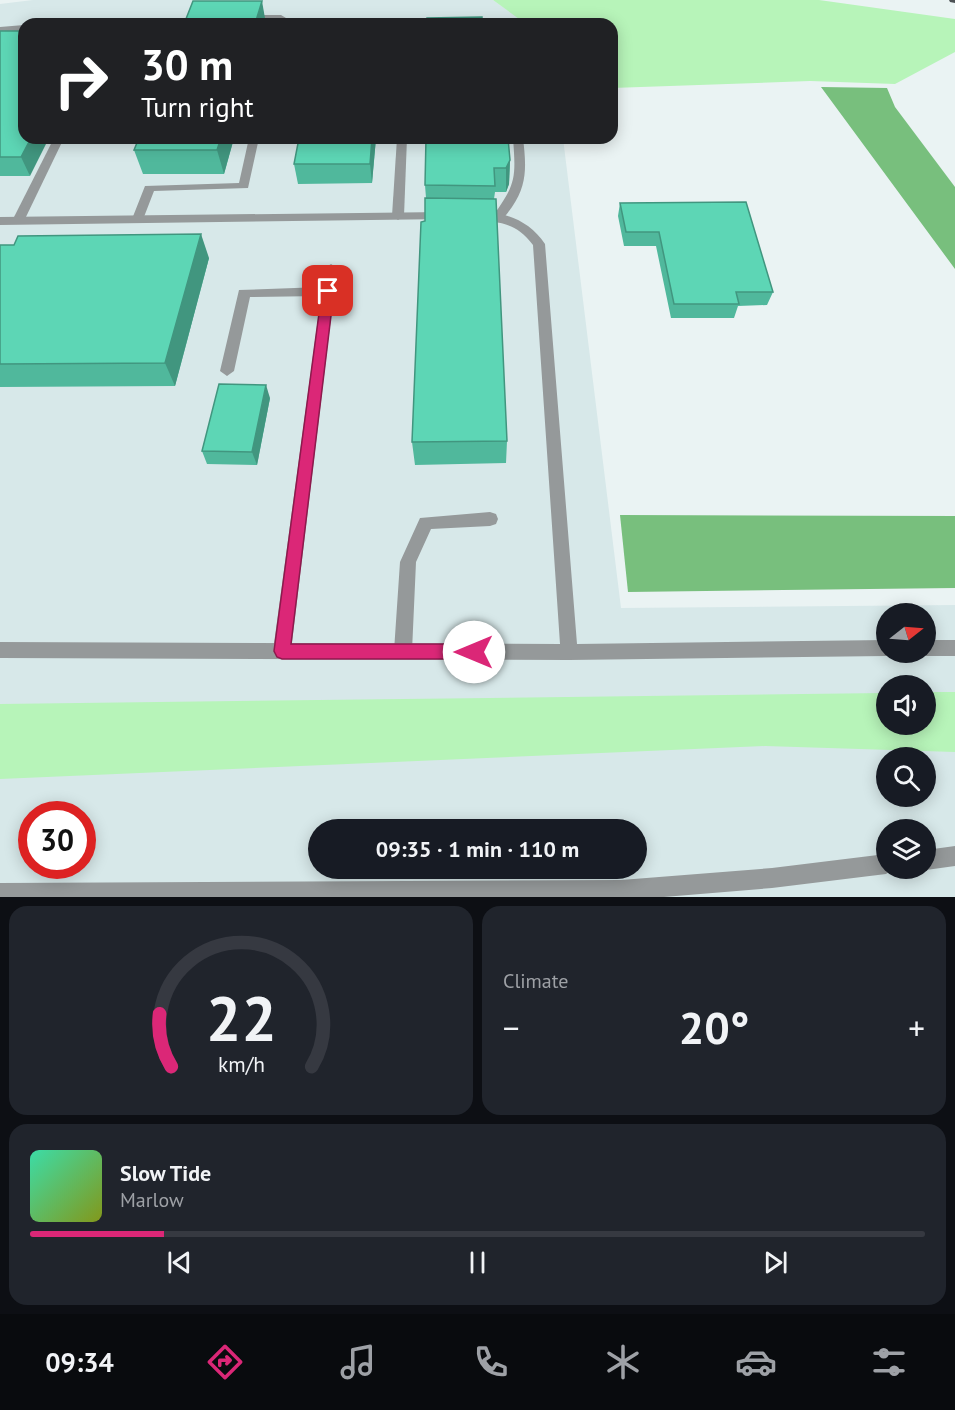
<!DOCTYPE html>
<html lang="en">
<head>
<meta charset="utf-8">
<style>
	:root { --surface:#171b24; --page:#20242c; --text:#f1f3f6; --muted:#9ea1a6; --line:#363941; --accent:#db2777 }
	body { margin:0; font-family:"PT Sans",sans-serif; background:var(--page); color:var(--text); height:100vh; display:flex; flex-direction:column; font-size:22px; white-space:nowrap }
	* { box-sizing:border-box; margin:0 }
	p { font-size:20px; color:var(--muted) }
	.icon { flex:none; width:33px; height:33px; fill:none; stroke:currentColor; stroke-width:2; stroke-linecap:round; stroke-linejoin:round }
	.map { position:relative; height:897px; overflow:hidden }
	.drawer { display:flex; flex-direction:column; gap:9px; padding:9px; background:#0d0f14; flex:1 }
	.drawer>* { flex:none }
	.hud { position:absolute; left:18px; top:18px; width:600px; height:126px; border-radius:18px; box-shadow:0 3px 15px #0003; background:#202124; color:#fff; overflow:hidden }
	.needle { width:39px; rotate:73deg }
	.tools { position:absolute; left:876px; top:603px; display:grid; gap:12px }
	.tools a { display:grid; place-items:center; width:60px; height:60px; border-radius:50%; background:var(--surface); box-shadow:0 3px 15px #0003; font-size:30px }
	.speed { position:absolute; left:18px; top:801px; display:flex; gap:12px; font-size:30px; font-weight:700; text-align:center }
	.speed>* { display:grid; place-content:center; width:78px; height:78px; border-radius:50%; background:var(--surface); box-shadow:0 3px 15px #0003; line-height:1 }
	.speed .limit { border:9px solid #d22; background:#fff; color:#111 }
	.pin { position:absolute; display:grid; place-items:center; width:51px; height:51px; color:#fff; margin:-26px; border-radius:12px; box-shadow:0 3px 9px #0006 }
	.me { position:absolute; width:66px; margin:-33px; rotate:270deg; stroke-linejoin:round; filter:drop-shadow(0 0 4px #0008) }
	.turn { display:flex; align-items:center; gap:21px; height:126px; padding:0 24px; font-size:27px }
	.turn .icon { width:78px; height:78px; stroke-width:2.5 }
	.turn b { display:block; font-size:42px; line-height:51px }
	.big { font-size:45px; font-weight:700; line-height:1.1 }
	.drawer .widget { flex:1; display:flex; flex-direction:column; justify-content:center; gap:9px; min-width:0; padding:0 21px; border-radius:18px; background:var(--page) }
	.drawer .dial { align-items:center; gap:0 }
	.dial svg { height:156px; overflow:visible; fill:none; stroke:var(--line); stroke-width:7; stroke-linecap:round; text-anchor:middle }
	.dial text { fill:var(--text); stroke:none }
	.song { display:flex; align-items:center; gap:18px }
	.cover { width:72px; height:72px; border-radius:9px; background:linear-gradient(135deg,hsl(160 70% 55%),hsl(70 70% 35%)) }
	.played { height:6px; border-radius:3px; background:linear-gradient(90deg,var(--accent) 15%,var(--line) 15%) }
	.keys { display:flex; justify-content:space-around; direction:ltr }
	.heat { display:flex; justify-content:space-between; align-items:center; font-size:33px; direction:ltr }
	.drawer .tiles { flex:1; display:grid; gap:9px; grid-template-columns:1fr 1fr }
	.widget:last-child { grid-column:span 2 }
	.trip { position:absolute; left:308px; top:819px; width:339px; height:60px; border-radius:30px; background:var(--surface); box-shadow:0 3px 15px #0003; font-weight:700; line-height:60px; text-align:center }
	.dock { display:flex; height:96px; justify-content:space-around; align-items:center; background:#090b0e; color:var(--muted) }
	.dock .icon { width:42px; height:42px }
	.dock .on { color:var(--accent) }
	.dock b { font-size:27px; color:var(--text) }
	.map>svg:first-child { display:block }
	.built { fill:#d7e8e9; fill-rule:evenodd }
	.green { fill:#b7f4b9 }
	.forest { fill:#78bf7d }
	.lines { fill:none; stroke-linecap:round; stroke-linejoin:round }
	.lane { fill:#95999a; fill-rule:evenodd }
	.street { fill:#95999a; fill-rule:evenodd }
	.primary { fill:#4c5154; fill-rule:evenodd }
	.wall { fill:#50b89c }
	.shaded-wall { fill:#41967f }
	.building { fill:#5dd6b5; stroke:#41967f; stroke-width:1.5 }
	.route { fill:#db2777; stroke:#8e194d; stroke-width:1.5 }
</style>
</head>
<body>
<div class="map">
<svg width="955" height="897" viewBox="0 0 955 897">
	<rect width="100%" height="100%" fill="#eaf3f3"/>
	<!-- built -->
	<path class="built" d="M33,0H493L528,24H24V138H563L621,608L955,605V897H0V4ZM886,614H926V652H886ZM886,686H926V724H886ZM886,758H926V796H886ZM32,814H82V866H32ZM318,830H636V868H318ZM886,830H926V868H886Z"/>
	<!-- green -->
	<g class="green">
		<polygon points="493,0 819,0 955,19 955,52 895,84 810,81 612,88 612,24 526,24"/>
		<polygon points="926,692 955,692 955,752 765,746 0,779 0,704 886,693 886,724 926,724"/>
	</g>
	<!-- forest -->
	<g class="forest">
		<polygon points="821,87 887,88 895,107 955,187 955,269"/>
		<polygon points="620,515 955,516 955,588 628,592"/>
	</g>
	<g class="lines">
		<!-- lane -->
		<g class="lane">
			<polygon points="246,15 281,15 286,18 285,24 275,24 276,21 243,20 241,18"/>
			<polygon points="24,25 24,31 0,33 0,27"/>
			<polygon points="54,138 64,138 24,221 22,224 14,224 12,221"/>
			<polygon points="249,138 259,138 248,188 154,191 142,222 134,222 132,219 145,186 239,183"/>
			<polygon points="397,138 407,138 404,216 398,220 392,216"/>
			<path d="M513,138H523C526,164 528,184 512,207C508,212 505,218 499,220L493,216C516,184 516,178 513,138Z"/>
			<polygon points="331,264 337,268 291,651 288,657 282,659 276,657 273,651 321,296 250,297 234,371 227,376 220,371 239,290 322,287 325,268"/>
			<polygon points="490,512 496,514 498,519 496,524 490,526 431,529 416,562 412,651 409,657 403,659 397,657 394,651 400,562 420,518"/>
			<polygon points="955,846 955,866 926,870 922,868 926,868 926,850"/>
			<polygon points="886,854 886,868 894,868 886,874 772,888 664,897 0,897 0,883 621,880 772,868"/>
		</g>
		<!-- street -->
		<g class="street">
			<path d="M477,211C505,212 529,220 545,244L577,644L886,640V652L892,654L886,656L569,660L0,658V642L560,644L533,245C514,220 499,224 473,218L471,215Z"/>
			<polygon points="444,212 450,216 448,219 0,225 0,217"/>
			<polygon points="926,640 955,640 955,656 926,656 920,654 926,652"/>
		</g>
		<!-- primary -->
		<polygon class="primary" points="949,0 955,0 955,3 950,2"/>
	</g>
	<!-- wall -->
	<g class="wall">
		<polygon points="0,31 30,176 0,176"/>
		<polygon points="139,138 234,138 224,174 143,174 134,150"/>
		<polygon points="376,138 372,183 298,184 294,164"/>
		<polygon points="510,160 509,184 506,192 495,192 494,199 507,441 506,463 415,465 412,442 425,221 426,198 425,185"/>
		<polygon points="620,203 773,292 767,305 738,306 734,318 671,318 656,246 624,246 618,216"/>
		<polygon points="0,245 209,258 175,386 0,387"/>
		<polygon points="270,398 257,465 207,464 202,451"/>
	</g>
	<!-- shaded-wall -->
	<g class="shaded-wall">
		<polygon points="262,1 266,24 255,24"/>
		<polygon points="31,138 49,138 30,176 21,157"/>
		<polygon points="221,138 234,138 224,174 217,150"/>
		<polygon points="372,138 376,138 372,183 370,164"/>
		<polygon points="510,160 509,184 506,192 506,168"/>
		<polygon points="201,234 209,258 175,386 165,363"/>
		<polygon points="266,385 270,398 257,465 252,452"/>
	</g>
	<!-- building -->
	<g class="building">
		<polygon points="193,1 262,1 255,24 184,24"/>
		<polygon points="482,17 482,24 427,24 427,18"/>
		<polygon points="39,20 93,20 91,24 37,24"/>
		<polygon points="0,31 24,31 24,138 31,138 21,157 0,157"/>
		<polygon points="139,138 221,138 217,150 134,150"/>
		<polygon points="299,138 372,138 370,164 294,164"/>
		<polygon points="426,138 508,138 510,160 506,168 494,168 495,186 425,185"/>
		<polygon points="425,198 496,199 507,441 412,442 421,222 425,221"/>
		<polygon points="746,202 773,292 736,292 739,304 674,304 659,232 626,232 620,203"/>
		<polygon points="201,234 165,363 0,364 0,245 14,245 18,236"/>
		<polygon points="219,384 266,385 252,452 202,451"/>
	</g>
	<!-- route -->
	<polygon class="route" points="328,287 334,291 291,644 474,644 480,646 482,652 480,657 474,659 282,659 277,657 274,651 322,291"/>
</svg>
<div class="tools">
<a><svg class="needle" viewBox="-14 -14 28 28"><path d="M0-13l5 13h-10z" fill="#e53935"/><path d="M0 13l5-13h-10z" fill="#9ea1a6"/></svg></a>
<a><svg class="icon" aria-label="sound" viewBox="0 0 24 24"><path d="M4 9h4l5-4v14l-5-4H4zM17 9q2 3 0 6"/></svg></a>
<a><svg class="icon" aria-label="search" viewBox="0 0 24 24"><circle cx="10" cy="10" r="6"/><path d="M15 15l6 6"/></svg></a>
<a><svg class="icon" aria-label="layers" viewBox="0 0 24 24"><path d="M12 4l9 5-9 5-9-5zM3 14l9 5 9-5"/></svg></a>
</div>
<div class="speed"><div class="limit">30</div></div>
<div class="pin" style="left:328px;top:291px;background:#d93025"><svg class="icon" aria-label="arrive" viewBox="0 0 24 24"><path d="M6 21V4h12l-3 4 3 4H6"/></svg></div>
<svg class="me" style="left:474px;top:652px" viewBox="-20 -20 40 40"><circle r="19" fill="#fff"/><path d="M0-13L10 11 0 6-10 11z" fill="#db2777"/></svg>
<div class="trip">09:35 · 1 min · 110 m</div>
<div class="hud">
<div class="turn"><svg class="icon" aria-label="right" viewBox="0 0 24 24"><path d="M7 20v-9h11M14 6l5 5-5 5"/></svg><div><b>30 m</b>Turn right</div></div>
</div>
</div>
<section class="drawer">
<div class="tiles">
<div class="widget dial"><svg viewBox="0 0 100 80">
<path d="M14 69A42 42 0 1 1 86 69"/>
<path d="M14 69A42 42 0 0 1 8 42" stroke="#db2777"/>
<text x="50" y="56" font-size="32" font-weight="700">22</text>
<text x="50" y="72" font-size="11">km/h</text>
</svg></div>
<div class="widget"><p>Climate</p>
<div class="heat"><a>−</a><b class="big">20°</b><a>+</a></div>
</div>
<div class="widget">
<div class="song"><i class="cover"></i><div><b>Slow Tide</b><p>Marlow</p></div></div>
<div class="played"></div>
<div class="keys"><svg class="icon" aria-label="previous" viewBox="0 0 24 24"><path d="M18 5L8 12l10 7zM5 5v14"/></svg><svg class="icon" aria-label="pause" viewBox="0 0 24 24"><path d="M8 5v14M16 5v14"/></svg><svg class="icon" aria-label="next" viewBox="0 0 24 24"><path d="M6 5l10 7-10 7zM19 5v14"/></svg></div>
</div>
</div>
</section>
<nav class="dock">
<b>09:34</b>
<svg class="icon on" aria-label="directions" viewBox="0 0 24 24"><path d="M12 3l9 9-9 9-9-9zM9 14v-3h6M13 9l2 2-2 2"/></svg>
<svg class="icon" aria-label="music" viewBox="0 0 24 24"><path d="M9 18V5l10-2v13"/><circle cx="6" cy="18" r="3"/><circle cx="16" cy="16" r="3"/></svg>
<svg class="icon" aria-label="phone" viewBox="0 0 24 24"><path d="M5 4h4l2 5-3 2q2 4 5 5l2-3 5 2v4C11 20 4 13 5 4z"/></svg>
<svg class="icon" aria-label="climate" viewBox="0 0 24 24"><path d="M12 3v18M4 7l16 10M4 17L20 7"/></svg>
<svg class="icon" aria-label="car" viewBox="0 0 24 24"><path d="M5 17H2v-5l4-1 3-4h7l3 4 3 1v5h-3M9 17h6M6 11h13"/><circle cx="7" cy="17" r="2"/><circle cx="17" cy="17" r="2"/></svg>
<svg class="icon" aria-label="filters" viewBox="0 0 24 24"><path d="M4 7h16M4 17h16"/><circle cx="9" cy="7" r="2"/><circle cx="15" cy="17" r="2"/></svg>
</nav>
</body>
</html>
